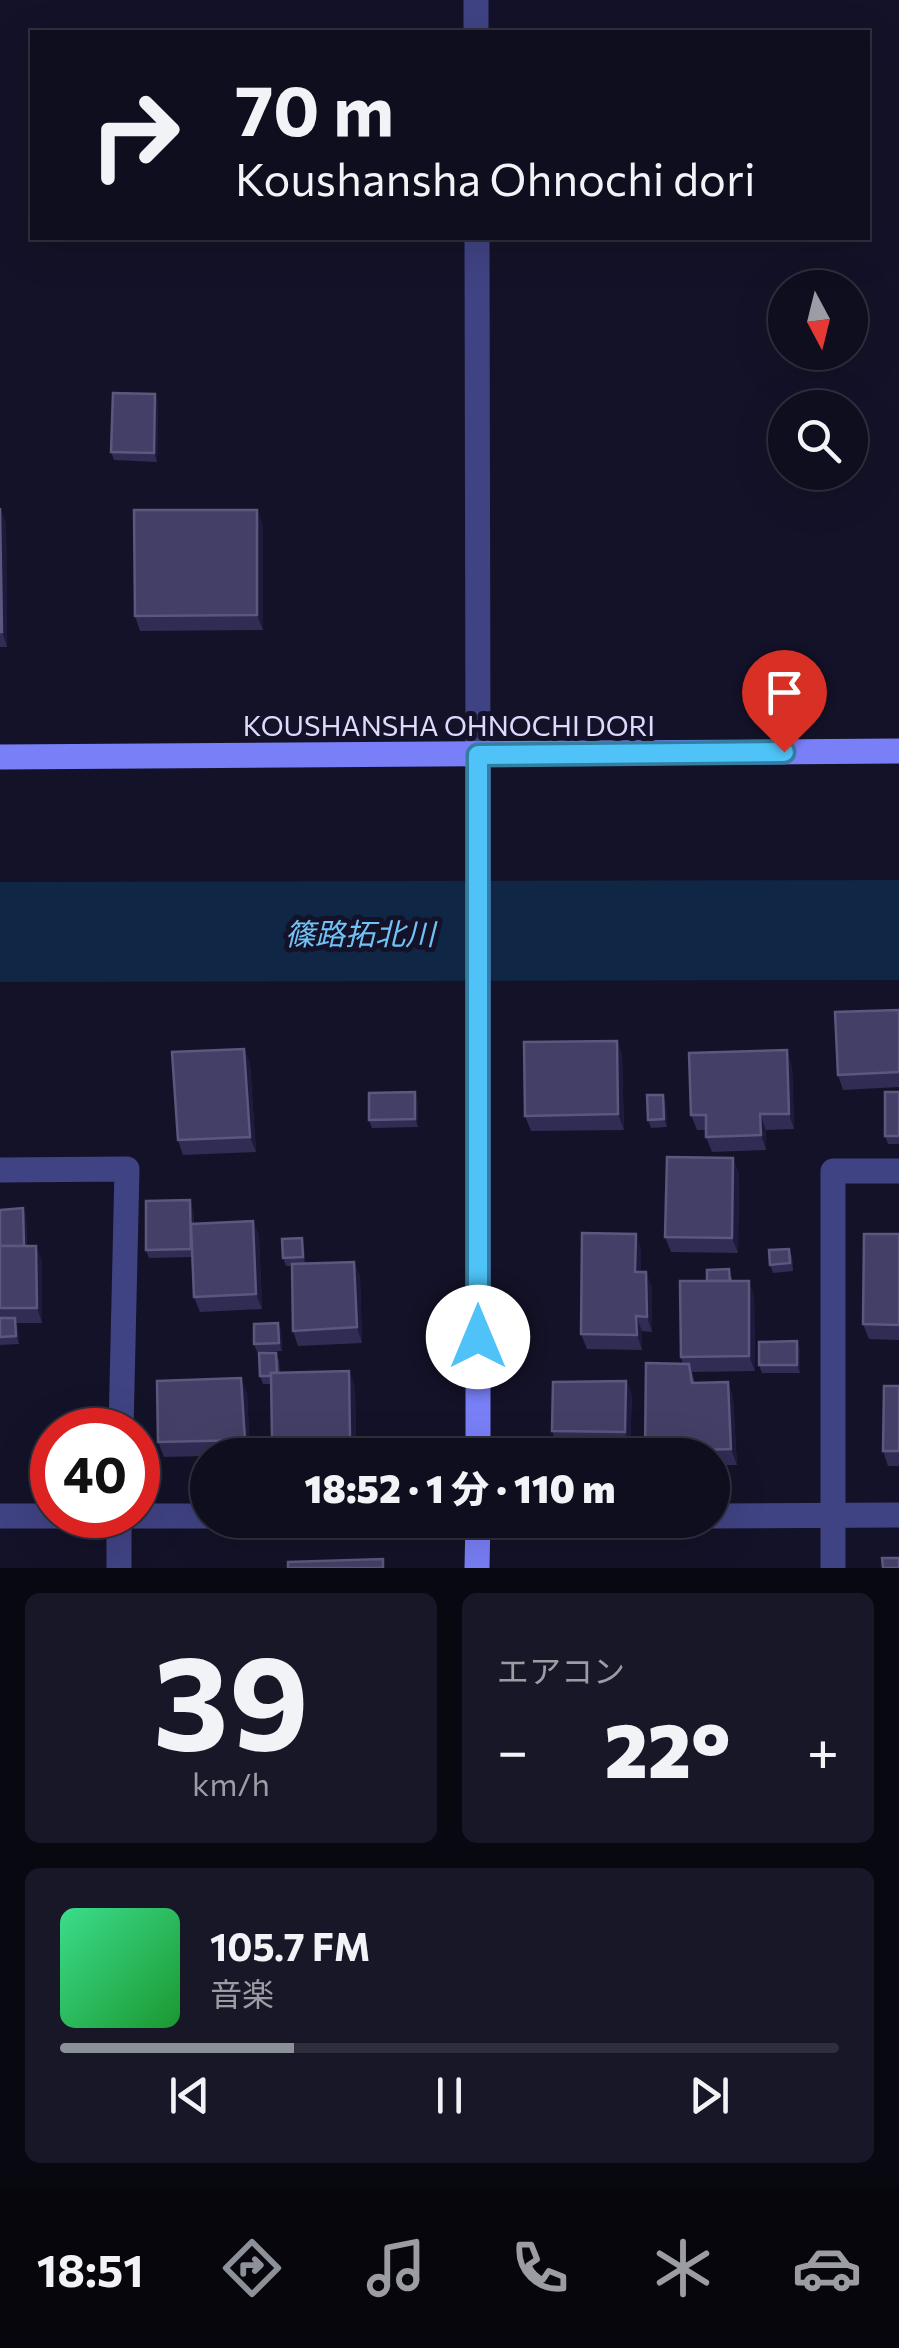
<!DOCTYPE html>
<html lang="ja">
<head>
<meta charset="utf-8">
<style>
	:root { --surface:#0f0e1e; --page:#181727; --text:#f1f3f6; --muted:#9b9ca4; --line:#2f2e3c; --accent:#8c9099 }
	body { margin:0; font-family:Commissioner,"Noto Sans JP",sans-serif; background:var(--page); color:var(--text); height:100vh; display:flex; flex-direction:column; font-size:38px; white-space:nowrap }
	* { box-sizing:border-box; margin:0 }
	p { font-size:32px; color:var(--muted) }
	.icon { flex:none; width:55px; height:55px; fill:none; stroke:currentColor; stroke-width:2; stroke-linecap:round; stroke-linejoin:round }
	.map { position:relative; height:1568px; overflow:hidden }
	.sheet { display:flex; flex-direction:column; gap:25px; padding:25px; background:#080810; flex:1 }
	.sheet>* { flex:none }
	.guide { position:absolute; left:30px; top:30px; width:840px; height:210px; border-radius:0px; box-shadow:0 10px 40px #0002,0 0 0 2px var(--line); background:#0f0e1e; color:var(--text); overflow:hidden }
	.needle { width:65px; rotate:173deg }
	.controls { position:absolute; left:768px; top:270px; display:grid; gap:20px }
	.controls a { display:grid; place-items:center; width:100px; height:100px; border-radius:50%; background:var(--surface); box-shadow:0 10px 40px #0002,0 0 0 2px var(--line); font-size:50px }
	.speed { position:absolute; left:30px; top:1408px; display:flex; gap:20px; font-size:50px; font-weight:700; text-align:center }
	.speed>* { display:grid; place-content:center; width:130px; height:130px; border-radius:50%; background:var(--surface); box-shadow:0 10px 40px #0002,0 0 0 2px var(--line); line-height:1 }
	.speed .limit { border:15px solid #d22; background:#fff; color:#111 }
	.pin { position:absolute; display:grid; place-items:center; width:85px; height:85px; color:#fff; margin:-102px -42px; border-radius:50% 50% 50% 0; rotate:-45deg; box-shadow:0 0 10px #0007 }
	.pin .icon { rotate:45deg }
	.me { position:absolute; width:110px; margin:-55px; rotate:0deg; stroke-linejoin:round; filter:drop-shadow(0 0 8px #0008) }
	.turn { display:flex; align-items:center; gap:35px; height:210px; padding:0 40px; font-size:45px }
	.turn .icon { width:130px; height:130px; stroke-width:2.5 }
	.turn b { display:block; font-size:70px; line-height:85px }
	.big { font-size:75px; font-weight:800; line-height:1.1 }
	.sheet .widget { flex:1; display:flex; flex-direction:column; justify-content:center; gap:15px; min-width:0; padding:0 35px; border-radius:15px; background:var(--page) }
	.sheet .dial { align-items:center; gap:0 }
	.dial b { font-size:130px; line-height:1 }
	.song { display:flex; align-items:center; gap:30px }
	.cover { width:120px; height:120px; border-radius:15px; background:linear-gradient(135deg,hsl(150 70% 55%),hsl(130 70% 35%)) }
	.played { height:10px; border-radius:5px; background:linear-gradient(90deg,var(--accent) 30%,var(--line) 30%) }
	.keys { display:flex; justify-content:space-around; direction:ltr }
	.heat { display:flex; justify-content:space-between; align-items:center; font-size:55px; direction:ltr }
	.sheet .tiles { flex:1; display:grid; gap:25px; grid-template-columns:1fr 1fr }
	.widget:last-child { grid-column:span 2 }
	.trip { position:absolute; left:190px; top:1438px; width:540px; height:100px; border-radius:50px; background:var(--surface); box-shadow:0 10px 40px #0002,0 0 0 2px var(--line); font-weight:800; line-height:100px; text-align:center }
	.dock { display:flex; height:160px; justify-content:space-around; align-items:center; background:#06060c; color:var(--muted) }
	.dock .icon { width:70px; height:70px }
	.dock .current { color:var(--accent) }
	.dock b { font-size:45px; color:var(--text) }
	.map>svg:first-child { display:block }
	.lines { fill:none; stroke-linecap:round; stroke-linejoin:round }
	.river { stroke:#0f2644; stroke-width:100 }
	.street { stroke:#404383; stroke-width:25 }
	.secondary { stroke:#797ff6; stroke-width:25 }
	.wall { fill:#312c54 }
	.shaded-wall { fill:#1e1a3b }
	.building { fill:#433f66; stroke:#5b577e; stroke-width:2.5 }
	.route-casing { stroke:#337fa1; stroke-width:25 }
	.route { stroke:#4fc3f7; stroke-width:18 }
	.labels { text-anchor:middle; dominant-baseline:central; stroke-width:10; stroke-linejoin:round; paint-order:stroke }
	.street-label { font-size:28px; fill:#dcdbfd; stroke:#141228 }
	.water-label { font-size:30px; font-style:italic; fill:#70c2f5; stroke:#141228 }
</style>
</head>
<body>
<div class="map">
<svg width="899" height="1568" viewBox="0 0 899 1568">
	<rect width="100%" height="100%" fill="#141228"/>
	<g class="lines">
		<!-- river -->
		<polyline class="river" points="0,932 899,930"/>
		<!-- street -->
		<g class="street">
			<polyline points="476,0 476,32"/>
			<polyline points="477,238 478,755"/>
			<polyline points="0,1170 127,1169 121,1430"/>
			<polyline points="0,1516 208,1516"/>
			<polyline points="712,1516 899,1515"/>
			<polyline points="119,1568 119,1515"/>
			<polyline points="833,1568 833,1171 899,1171"/>
		</g>
		<!-- secondary -->
		<g class="secondary">
			<polyline points="478,755 478,1455"/>
			<polyline points="0,757 899,751"/>
			<polyline points="477,1568 478,1520"/>
		</g>
	</g>
	<!-- wall -->
	<g class="wall">
		<polygon points="155,394 158,402 157,462 114,460 111,452"/>
		<polygon points="0,508 6,523 7,647 0,647"/>
		<polygon points="263,525 263,630 140,631 135,616"/>
		<polygon points="899,1010 899,1087 843,1090 838,1075"/>
		<polygon points="617,1041 622,1056 624,1130 531,1131 525,1116"/>
		<polygon points="244,1049 250,1064 256,1152 183,1155 178,1140"/>
		<polygon points="792,1066 794,1129 766,1130 766,1150 712,1152 706,1137 706,1130 697,1130 691,1115"/>
		<polygon points="899,1092 899,1144 888,1144 885,1136"/>
		<polygon points="663,1095 666,1103 667,1127 651,1128 648,1120"/>
		<polygon points="418,1100 418,1127 372,1128 369,1120"/>
		<polygon points="739,1173 738,1253 671,1252 665,1237"/>
		<polygon points="23,1208 26,1216 27,1246 42,1261 42,1323 17,1323 19,1344 0,1345 0,1210"/>
		<polygon points="193,1208 194,1224 253,1221 259,1236 262,1309 200,1312 194,1297 192,1257 149,1258 146,1250"/>
		<polygon points="899,1234 899,1340 869,1339 863,1324"/>
		<polygon points="304,1246 305,1264 354,1262 360,1277 362,1343 298,1346 293,1331 292,1266 286,1266 283,1258"/>
		<polygon points="641,1249 641,1272 652,1287 652,1332 642,1331 642,1350 587,1349 581,1334"/>
		<polygon points="789,1249 792,1257 793,1271 773,1273 770,1265"/>
		<polygon points="732,1277 732,1281 754,1296 755,1371 692,1372 695,1383 728,1382 733,1398 737,1465 712,1465 712,1455 646,1455 645,1452 683,1364 681,1357 707,1281"/>
		<polygon points="278,1323 281,1331 282,1351 257,1352 254,1344"/>
		<polygon points="797,1341 800,1350 800,1373 762,1373 759,1365"/>
		<polygon points="276,1353 279,1361 280,1373 355,1386 356,1453 277,1455 272,1440 271,1384 263,1384 260,1376"/>
		<polygon points="626,1381 632,1396 630,1447 557,1446 552,1431"/>
		<polygon points="899,1386 899,1466 888,1466 883,1451"/>
		<polygon points="247,1393 250,1455 164,1457 158,1442"/>
	</g>
	<!-- shaded-wall -->
	<g class="shaded-wall">
		<polygon points="155,394 158,402 157,462 154,453"/>
		<polygon points="0,508 6,523 7,647 2,632"/>
		<polygon points="257,510 263,525 263,630 257,615"/>
		<polygon points="617,1041 622,1056 624,1130 618,1114"/>
		<polygon points="244,1049 250,1064 256,1152 250,1137"/>
		<polygon points="787,1050 792,1066 794,1129 789,1114"/>
		<polygon points="415,1092 418,1100 418,1127 415,1119"/>
		<polygon points="663,1095 666,1103 667,1127 664,1119"/>
		<polygon points="760,1114 766,1130 766,1150 761,1135"/>
		<polygon points="733,1158 739,1173 738,1253 732,1238"/>
		<polygon points="190,1200 193,1208 194,1257 191,1249"/>
		<polygon points="23,1208 26,1216 27,1256 24,1248"/>
		<polygon points="253,1221 259,1236 262,1309 256,1294"/>
		<polygon points="636,1234 641,1249 641,1287 635,1272"/>
		<polygon points="302,1238 304,1246 306,1266 303,1257"/>
		<polygon points="36,1246 42,1261 42,1323 37,1308"/>
		<polygon points="354,1262 360,1277 362,1343 357,1327"/>
		<polygon points="646,1272 652,1287 652,1332 647,1317"/>
		<polygon points="749,1281 754,1296 755,1371 749,1356"/>
		<polygon points="636,1316 642,1331 642,1350 637,1335"/>
		<polygon points="15,1318 18,1326 19,1344 16,1336"/>
		<polygon points="278,1323 281,1331 282,1351 279,1343"/>
		<polygon points="797,1341 800,1350 800,1373 797,1365"/>
		<polygon points="349,1371 355,1386 356,1453 350,1438"/>
		<polygon points="241,1378 247,1393 250,1455 245,1440"/>
		<polygon points="626,1381 632,1396 630,1447 625,1432"/>
		<polygon points="728,1382 733,1398 737,1465 731,1449"/>
	</g>
	<!-- building -->
	<g class="building">
		<polygon points="113,393 155,394 154,453 111,452"/>
		<polygon points="0,508 2,632 0,632"/>
		<polygon points="134,510 257,510 257,615 135,616"/>
		<polygon points="899,1010 899,1072 838,1075 835,1012"/>
		<polygon points="617,1041 618,1114 525,1116 524,1042"/>
		<polygon points="244,1049 250,1137 178,1140 172,1052"/>
		<polygon points="787,1050 789,1114 760,1114 761,1135 706,1137 706,1115 691,1115 689,1053"/>
		<polygon points="415,1092 415,1119 369,1120 369,1093"/>
		<rect x="885" y="1092" width="14" height="44"/>
		<polygon points="647,1095 663,1095 664,1119 648,1120"/>
		<polygon points="667,1157 733,1158 732,1238 665,1237"/>
		<polygon points="190,1200 191,1249 146,1250 146,1201"/>
		<polygon points="23,1208 24,1246 0,1246 0,1210"/>
		<polygon points="253,1221 256,1294 194,1297 191,1224"/>
		<polygon points="582,1233 636,1234 635,1272 646,1272 647,1317 636,1316 637,1335 581,1334"/>
		<polygon points="864,1234 899,1234 899,1325 863,1324"/>
		<polygon points="302,1238 303,1257 283,1258 282,1239"/>
		<polygon points="0,1246 36,1246 37,1308 0,1308"/>
		<polygon points="789,1249 790,1263 770,1265 769,1250"/>
		<polygon points="354,1262 357,1327 293,1331 292,1264"/>
		<polygon points="729,1269 730,1281 707,1281 707,1270"/>
		<polygon points="680,1281 749,1281 749,1356 681,1357"/>
		<polygon points="0,1318 15,1318 16,1336 0,1337"/>
		<polygon points="278,1323 279,1343 254,1344 254,1324"/>
		<polygon points="797,1341 797,1365 759,1365 759,1342"/>
		<polygon points="259,1353 276,1353 277,1373 271,1373 271,1376 260,1376"/>
		<polygon points="646,1363 689,1364 692,1383 728,1382 731,1449 645,1452"/>
		<polygon points="349,1371 350,1438 272,1440 271,1373"/>
		<polygon points="241,1378 245,1440 158,1442 157,1381"/>
		<polygon points="626,1381 625,1432 552,1431 553,1382"/>
		<polygon points="884,1386 899,1386 899,1451 883,1451"/>
		<polygon points="882,1558 899,1558 899,1568 883,1568"/>
		<polygon points="383,1559 383,1568 288,1568 288,1562"/>
	</g>
	<g class="lines">
		<!-- route casing -->
		<g class="route-casing">
			<polyline id="route" points="478,1337 478,755 784,752"/>
		</g>
		<!-- route -->
		<use href="#route" class="route"/>
	</g>
	<g class="labels">
		<!-- street labels -->
		<g class="street-label">
			<text x="449" y="725">KOUSHANSHA OHNOCHI DORI</text>
		</g>
		<!-- water labels -->
		<g class="water-label">
			<text x="360" y="932">篠路拓北川</text>
		</g>
	</g>
</svg>
<div class="controls">
<a><svg class="needle" viewBox="-14 -14 28 28"><path d="M0-13l5 13h-10z" fill="#e53935"/><path d="M0 13l5-13h-10z" fill="#9b9ca4"/></svg></a>
<a><svg class="icon" aria-label="search" viewBox="0 0 24 24"><circle cx="10" cy="10" r="6"/><path d="M15 15l6 6"/></svg></a>
</div>
<div class="speed"><div class="limit">40</div></div>
<div class="pin" style="left:784px;top:752px;background:#d93025"><svg class="icon" aria-label="arrive" viewBox="0 0 24 24"><path d="M6 21V4h12l-3 4 3 4H6"/></svg></div>
<svg class="me" style="left:478px;top:1337px" viewBox="-20 -20 40 40"><circle r="19" fill="#fff"/><path d="M0-13L10 11 0 6-10 11z" fill="#4fc3f7"/></svg>
<div class="trip">18:52 · 1 分 · 110 m</div>
<div class="guide">
<div class="turn"><svg class="icon" aria-label="right" viewBox="0 0 24 24"><path d="M7 20v-9h11M14 6l5 5-5 5"/></svg><div><b>70 m</b>Koushansha Ohnochi dori</div></div>
</div>
</div>
<section class="sheet">
<div class="tiles">
<div class="widget dial"><b>39</b><p>km/h</p></div>
<div class="widget"><p>エアコン</p>
<div class="heat"><a>−</a><b class="big">22°</b><a>+</a></div>
</div>
<div class="widget">
<div class="song"><i class="cover"></i><div><b>105.7 FM</b><p>音楽</p></div></div>
<div class="played"></div>
<div class="keys"><svg class="icon" aria-label="previous" viewBox="0 0 24 24"><path d="M18 5L8 12l10 7zM5 5v14"/></svg><svg class="icon" aria-label="pause" viewBox="0 0 24 24"><path d="M8 5v14M16 5v14"/></svg><svg class="icon" aria-label="next" viewBox="0 0 24 24"><path d="M6 5l10 7-10 7zM19 5v14"/></svg></div>
</div>
</div>
</section>
<nav class="dock">
<b>18:51</b>
<svg class="icon current" aria-label="directions" viewBox="0 0 24 24"><path d="M12 3l9 9-9 9-9-9zM9 14v-3h6M13 9l2 2-2 2"/></svg>
<svg class="icon" aria-label="music" viewBox="0 0 24 24"><path d="M9 18V5l10-2v13"/><circle cx="6" cy="18" r="3"/><circle cx="16" cy="16" r="3"/></svg>
<svg class="icon" aria-label="phone" viewBox="0 0 24 24"><path d="M5 4h4l2 5-3 2q2 4 5 5l2-3 5 2v4C11 20 4 13 5 4z"/></svg>
<svg class="icon" aria-label="climate" viewBox="0 0 24 24"><path d="M12 3v18M4 7l16 10M4 17L20 7"/></svg>
<svg class="icon" aria-label="car" viewBox="0 0 24 24"><path d="M5 17H2v-5l4-1 3-4h7l3 4 3 1v5h-3M9 17h6M6 11h13"/><circle cx="7" cy="17" r="2"/><circle cx="17" cy="17" r="2"/></svg>
</nav>
</body>
</html>
